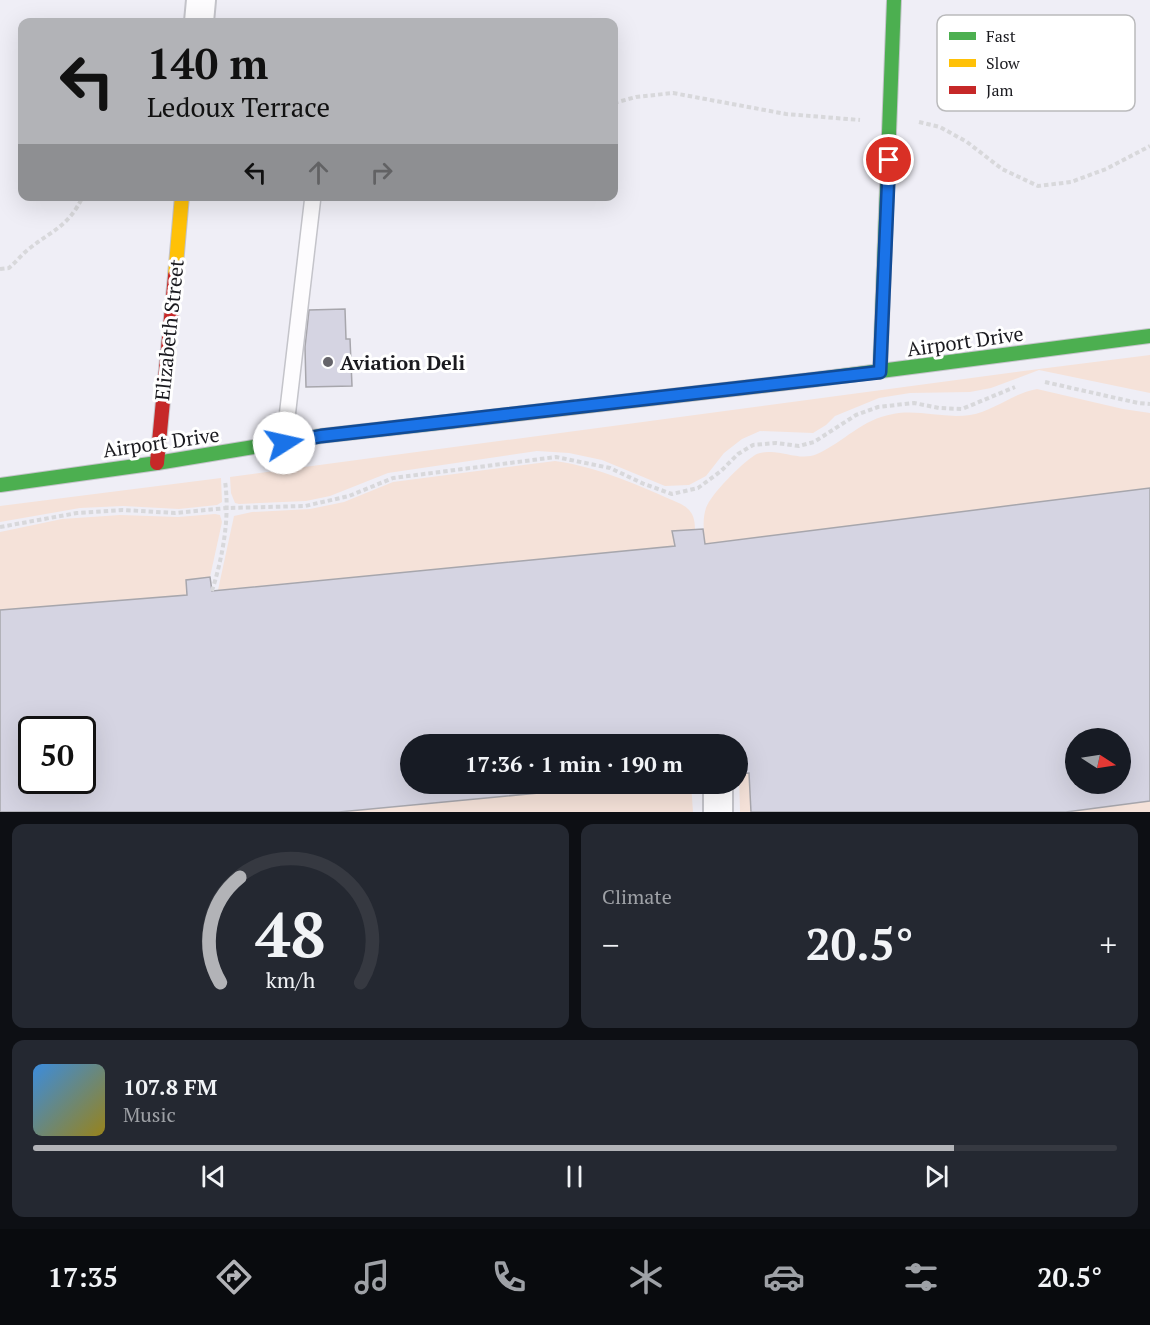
<!DOCTYPE html>
<html lang="en">
<head>
<meta charset="utf-8">
<style>
	:root { --surface:#171b24; --page:#242831; --text:#f1f3f6; --muted:#9ea1a6; --line:#363941; --accent:#b2b3b7 }
	body { margin:0; font-family:"PT Serif",serif; background:var(--page); color:var(--text); height:100vh; display:flex; flex-direction:column; font-size:22px; white-space:nowrap }
	* { box-sizing:border-box; margin:0 }
	p { font-size:20px; color:var(--muted) }
	.icon { flex:none; width:33px; height:33px; fill:none; stroke:currentColor; stroke-width:2; stroke-linecap:round; stroke-linejoin:round }
	.map { position:relative; height:812px; overflow:hidden }
	.details { display:flex; flex-direction:column; gap:12px; padding:12px; background:#0d0f14; flex:1 }
	.details>* { flex:none }
	.guide { position:absolute; left:18px; top:18px; width:600px; height:183px; border-radius:12px; box-shadow:0 6px 24px #0002; background:#b2b3b7; color:#111; overflow:hidden }
	.needle { width:39px; rotate:102deg }
	.buttons { position:absolute; left:1065px; top:728px; display:grid; gap:12px }
	.buttons a { display:grid; place-items:center; width:66px; height:66px; border-radius:50%; background:var(--surface); box-shadow:0 6px 24px #0002; font-size:30px }
	.speed { position:absolute; left:18px; top:716px; display:flex; gap:12px; font-size:30px; font-weight:700; text-align:center }
	.speed>* { display:grid; place-content:center; width:78px; height:78px; border-radius:50%; background:var(--surface); box-shadow:0 6px 24px #0002; line-height:1 }
	.speed .limit { border:3px solid #111; border-radius:9px; background:#fff; color:#111 }
	.pin { position:absolute; display:grid; place-items:center; width:51px; height:51px; color:#fff; margin:-26px; border:3px solid #fff; border-radius:50%; box-shadow:0 2px 6px #0007 }
	.me { position:absolute; width:66px; margin:-33px; rotate:80deg; stroke-linejoin:round; filter:drop-shadow(0 0 4px #0008) }
	.turn { display:flex; align-items:center; gap:21px; height:126px; padding:0 30px; font-size:27px }
	.turn .icon { width:78px; height:78px; stroke-width:2.5 }
	.turn b { display:block; font-size:42px; line-height:51px }
	.lanes { display:flex; align-items:center; height:57px; padding:0 30px; background:#0003; justify-content:center; gap:30px; direction:ltr }
	.lanes .off { opacity:.35 }
	.big { font-size:45px; font-weight:700; line-height:1.1 }
	.details .card { flex:1; display:flex; flex-direction:column; justify-content:center; gap:9px; min-width:0; padding:0 21px; border-radius:12px; background:var(--page) }
	.details .dial { align-items:center; gap:0 }
	.dial svg { height:156px; overflow:visible; fill:none; stroke:var(--line); stroke-width:7; stroke-linecap:round; text-anchor:middle }
	.dial text { fill:var(--text); stroke:none }
	.song { display:flex; align-items:center; gap:18px }
	.cover { width:72px; height:72px; border-radius:9px; background:linear-gradient(135deg,hsl(210 70% 55%),hsl(50 70% 35%)) }
	.played { height:6px; border-radius:3px; background:linear-gradient(90deg,var(--accent) 85%,var(--line) 85%) }
	.keys { display:flex; justify-content:space-around; direction:ltr }
	.heat { display:flex; justify-content:space-between; align-items:center; font-size:33px; direction:ltr }
	.details .tiles { flex:1; display:grid; gap:12px; grid-template-columns:1fr 1fr }
	.card:last-child { grid-column:span 2 }
	.trip { position:absolute; left:400px; top:734px; width:348px; height:60px; border-radius:30px; background:var(--surface); box-shadow:0 6px 24px #0002; font-weight:700; line-height:60px; text-align:center }
	.tab-bar { display:flex; height:96px; justify-content:space-around; align-items:center; background:#090b0e; color:var(--muted) }
	.tab-bar .icon { width:42px; height:42px }
	.tab-bar .selected { color:var(--accent) }
	.tab-bar b { font-size:27px; color:var(--text) }
	.map>svg:first-child { display:block }
	.green { fill:#f5e2d9 }
	.building { fill:#d5d4e2; stroke:#a7a6ac; stroke-width:1.5; fill-rule:evenodd }
	.lines { fill:none; stroke-linecap:round; stroke-linejoin:round }
	.lane-casing { stroke:#c4c4ca; stroke-width:18 }
	.street-casing { stroke:#c4c4ca; stroke-width:32 }
	.fast-casing { stroke:#c4c4ca; stroke-width:16 }
	.slow-casing { stroke:#c4c4ca; stroke-width:16 }
	.jam-casing { stroke:#c4c4ca; stroke-width:16 }
	.path { stroke:#d8d8db; stroke-width:4; stroke-dasharray:4.5 3; stroke-linecap:butt }
	.lane { stroke:#fdfcfe; stroke-width:15 }
	.street { stroke:#fdfcfe; stroke-width:28 }
	.fast { stroke:#4caf50; stroke-width:14 }
	.slow { stroke:#ffc107; stroke-width:14 }
	.jam { stroke:#c62828; stroke-width:14 }
	.route-casing { stroke:#114b97; stroke-width:15 }
	.route { stroke:#1a73e8; stroke-width:10 }
	.poi-dot { fill:#65646a; stroke:#fff; stroke-width:2 }
	.labels { text-anchor:middle; dominant-baseline:central; stroke-width:6; stroke-linejoin:round; paint-order:stroke }
	.street-label { font-size:20px; fill:#1a1a1f; stroke:#fff }
	.poi-label { font-size:20px; font-weight:bold; fill:#1a1a1f; stroke:#fff; text-anchor:start }
	.key { fill:#fff; stroke:#bababc; stroke-width:1.5 }
	.key-label { font-size:16px; fill:#1a1a1f }
</style>
</head>
<body>
<div class="map">
<svg width="1150" height="812" viewBox="0 0 1150 812">
	<rect width="100%" height="100%" fill="#efeef6"/>
	<!-- green -->
	<g class="green">
		<polygon points="1150,355 1150,393 1039,370 991,388 970,392 910,393 879,398 835,416 826,425 813,433 760,431 742,439 724,453 706,476 689,485 665,486 602,460 569,453 537,451 388,473 330,496 306,501 239,504 235,503 231,493 230,477 1039,369"/>
		<path d="M1037,389L1123,409L1150,413V488L705,544C704,533 702,520 706,508C711,494 741,464 755,455C758,453 764,452 768,452C784,451 801,461 817,454C844,442 862,419 893,414C919,409 944,419 970,415C994,411 1013,393 1037,389Z"/>
		<path d="M555,461C599,467 640,486 681,504C692,510 695,517 695,530L672,531L675,546L218,590L234,516L252,512L310,509L344,502L393,482Z"/>
		<polygon points="221,478 222,502 217,505 179,509 123,506 80,508 0,522 0,506"/>
		<polygon points="215,514 220,515 222,522 210,577 187,595 0,610 0,532 62,519 120,515 178,517"/>
		<polygon points="766,772 749,776 751,812 740,812 739,774"/>
		<polygon points="643,783 691,783 693,812 339,812"/>
		<polygon points="1150,801 1150,812 1065,812"/>
	</g>
	<!-- building -->
	<g class="building">
		<polygon points="345,309 346,339 350,339 352,386 306,387 305,347 309,310"/>
		<path d="M1150,488V801L1066,812H751L749,773L738,774V744H411V783H643L339,812H0V610L187,595L186,580L210,577L212,591L675,546L672,531L703,529L705,544ZM32,729H82V780H32ZM1076,738H1120V783H1076Z"/>
	</g>
	<g class="lines">
		<!-- lane casing -->
		<g class="lane-casing">
			<polyline id="lane" points="284,443 313,196"/>
		</g>
		<!-- street casing -->
		<g class="street-casing">
			<g id="street">
				<polyline points="199,22 201,0"/>
				<polyline points="718,783 718,812"/>
			</g>
		</g>
		<!-- fast casing -->
		<g class="fast-casing">
			<g id="fast">
				<polyline points="880,372 894,0"/>
				<polyline points="811,380 1150,336"/>
				<polyline points="0,485 157,463 321,436 455,421"/>
			</g>
		</g>
		<!-- slow casing -->
		<g class="slow-casing">
			<g id="slow">
				<polyline points="175,276 182,196"/>
				<polyline points="455,421 811,380"/>
			</g>
		</g>
		<!-- jam casing -->
		<g class="jam-casing">
			<polyline id="jam" points="157,463 175,276"/>
		</g>
		<!-- path -->
		<g class="path">
			<polyline points="614,103 636,97 673,93 786,114 860,120"/>
			<polyline points="919,122 940,127 967,142 1002,169 1038,186 1071,182 1106,169 1150,146"/>
			<path d="M0,269L9,268C16,262 22,254 30,248C53,230 69,226 83,196"/>
			<polyline points="1045,382 1138,403 1150,404"/>
			<polyline points="0,527 77,513 123,510 175,513 227,508 305,506 349,496 393,478 556,457 610,468 644,484 672,494 698,488 721,471 738,454 753,445 776,443 799,446 814,442 856,415 878,407 914,403 939,408 962,409 1015,387"/>
			<path d="M212,591C223,556 230,517 225,481"/>
		</g>
		<!-- lane -->
		<use href="#lane" class="lane"/>
		<!-- street -->
		<use href="#street" class="street"/>
		<!-- fast -->
		<use href="#fast" class="fast"/>
		<!-- slow -->
		<use href="#slow" class="slow"/>
		<!-- jam -->
		<use href="#jam" class="jam"/>
	</g>
	<g class="lines">
		<!-- route casing -->
		<g class="route-casing">
			<polyline id="route" points="284,443 321,436 880,372 889,160"/>
		</g>
		<!-- route -->
		<use href="#route" class="route"/>
	</g>
	<!-- markers -->
	<circle class="poi-dot" cx="328" cy="362" r="6"/>
	<g class="labels">
		<!-- street labels -->
		<g class="street-label">
			<text transform="translate(169 330) rotate(-84)">Elizabeth Street</text>
			<text transform="translate(965 341) rotate(-8)">Airport Drive</text>
			<text transform="translate(161 442) rotate(-8)">Airport Drive</text>
		</g>
		<!-- poi labels -->
		<g class="poi-label">
			<text x="340" y="362">Aviation Deli</text>
		</g>
	</g>
	<!-- legend -->
	<rect x="937" y="15" width="198" height="96" rx="9" class="key"/>
	<rect x="949" y="32" width="27" height="8" fill="#4caf50"/>
	<rect x="949" y="59" width="27" height="8" fill="#ffc107"/>
	<rect x="949" y="86" width="27" height="8" fill="#c62828"/>
	<g class="key-label">
		<text x="986" y="42">Fast</text>
		<text x="986" y="69">Slow</text>
		<text x="986" y="96">Jam</text>
	</g>
</svg>
<div class="buttons">
<a><svg class="needle" viewBox="-14 -14 28 28"><path d="M0-13l5 13h-10z" fill="#e53935"/><path d="M0 13l5-13h-10z" fill="#9ea1a6"/></svg></a>
</div>
<div class="speed"><div class="limit">50</div></div>
<div class="pin" style="left:889px;top:160px;background:#d93025"><svg class="icon" aria-label="arrive" viewBox="0 0 24 24"><path d="M6 21V4h12l-3 4 3 4H6"/></svg></div>
<svg class="me" style="left:284px;top:443px" viewBox="-20 -20 40 40"><circle r="19" fill="#fff"/><path d="M0-13L10 11 0 6-10 11z" fill="#1a73e8"/></svg>
<div class="trip">17:36 · 1 min · 190 m</div>
<div class="guide">
<div class="turn"><svg class="icon" aria-label="left" viewBox="0 0 24 24"><path d="M17 20v-9H6M10 6l-5 5 5 5"/></svg><div><b>140 m</b>Ledoux Terrace</div></div>
<div class="lanes"><svg class="icon" aria-label="left" viewBox="0 0 24 24"><path d="M17 20v-9H6M10 6l-5 5 5 5"/></svg><svg class="icon off" aria-label="ahead" viewBox="0 0 24 24"><path d="M12 20V5M6 11l6-6 6 6"/></svg><svg class="icon off" aria-label="right" viewBox="0 0 24 24"><path d="M7 20v-9h11M14 6l5 5-5 5"/></svg></div>
</div>
</div>
<section class="details">
<div class="tiles">
<div class="card dial"><svg viewBox="0 0 100 80">
<path d="M14 69A42 42 0 1 1 86 69"/>
<path d="M14 69A42 42 0 0 1 24 15" stroke="#b2b3b7"/>
<text x="50" y="56" font-size="32" font-weight="700">48</text>
<text x="50" y="72" font-size="11">km/h</text>
</svg></div>
<div class="card"><p>Climate</p>
<div class="heat"><a>−</a><b class="big">20.5°</b><a>+</a></div>
</div>
<div class="card">
<div class="song"><i class="cover"></i><div><b>107.8 FM</b><p>Music</p></div></div>
<div class="played"></div>
<div class="keys"><svg class="icon" aria-label="previous" viewBox="0 0 24 24"><path d="M18 5L8 12l10 7zM5 5v14"/></svg><svg class="icon" aria-label="pause" viewBox="0 0 24 24"><path d="M8 5v14M16 5v14"/></svg><svg class="icon" aria-label="next" viewBox="0 0 24 24"><path d="M6 5l10 7-10 7zM19 5v14"/></svg></div>
</div>
</div>
</section>
<nav class="tab-bar">
<b>17:35</b>
<svg class="icon selected" aria-label="directions" viewBox="0 0 24 24"><path d="M12 3l9 9-9 9-9-9zM9 14v-3h6M13 9l2 2-2 2"/></svg>
<svg class="icon" aria-label="music" viewBox="0 0 24 24"><path d="M9 18V5l10-2v13"/><circle cx="6" cy="18" r="3"/><circle cx="16" cy="16" r="3"/></svg>
<svg class="icon" aria-label="phone" viewBox="0 0 24 24"><path d="M5 4h4l2 5-3 2q2 4 5 5l2-3 5 2v4C11 20 4 13 5 4z"/></svg>
<svg class="icon" aria-label="climate" viewBox="0 0 24 24"><path d="M12 3v18M4 7l16 10M4 17L20 7"/></svg>
<svg class="icon" aria-label="car" viewBox="0 0 24 24"><path d="M5 17H2v-5l4-1 3-4h7l3 4 3 1v5h-3M9 17h6M6 11h13"/><circle cx="7" cy="17" r="2"/><circle cx="17" cy="17" r="2"/></svg>
<svg class="icon" aria-label="filters" viewBox="0 0 24 24"><path d="M4 7h16M4 17h16"/><circle cx="9" cy="7" r="2"/><circle cx="15" cy="17" r="2"/></svg>
<b>20.5°</b>
</nav>
</body>
</html>
